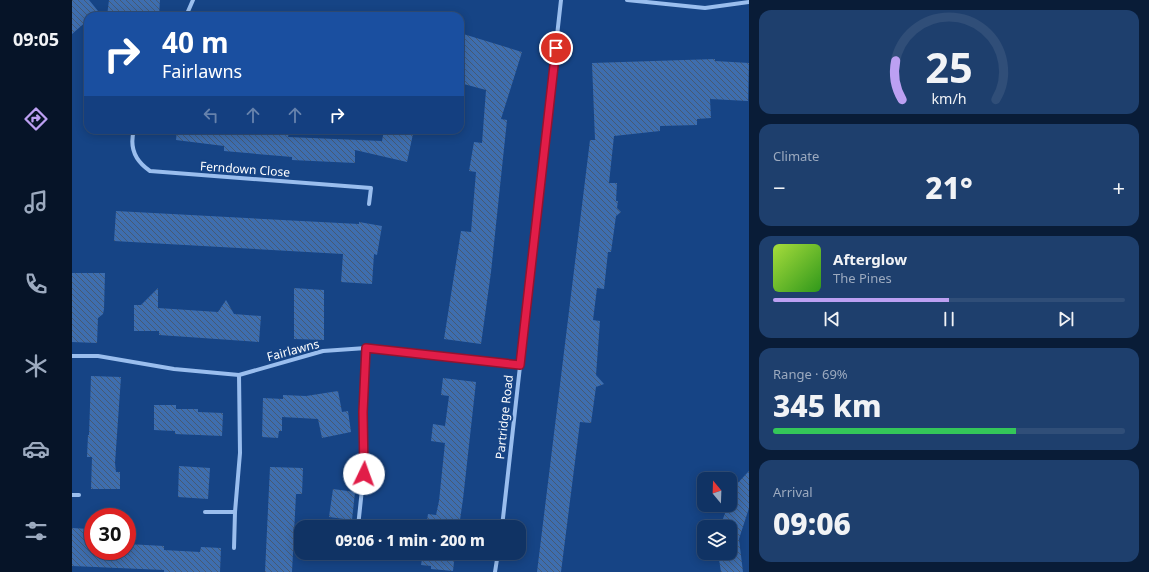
<!DOCTYPE html>
<html lang="en">
<head>
<meta charset="utf-8">
<style>
	:root { --surface:#103364; --page:#1e3f6d; --text:#f1f3f6; --muted:#9caabf; --line:#304e78; --accent:#bca0f2 }
	body { margin:0; font-family:"Noto Sans",sans-serif; background:var(--page); color:var(--text); height:100vh; display:flex; flex-direction:column; font-size:15px; white-space:nowrap }
	* { box-sizing:border-box; margin:0 }
	p { font-size:13px; color:var(--muted) }
	.icon { flex:none; width:22px; height:22px; fill:none; stroke:currentColor; stroke-width:2; stroke-linecap:round; stroke-linejoin:round }
	.map { position:relative; flex:1; overflow:hidden }
	.panel { display:flex; flex-direction:column; gap:10px; padding:10px; background:#091c37; width:400px }
	.panel>* { flex:none }
	.banner { position:absolute; left:12px; top:12px; width:380px; height:122px; border-radius:12px; box-shadow:0 2px 10px #0003,0 0 0 1px var(--line); background:#1a4fa0; color:#fff; overflow:hidden }
	.needle { width:26px; rotate:341deg }
	.buttons { position:absolute; left:625px; top:472px; display:grid; gap:8px }
	.buttons a { display:grid; place-items:center; width:40px; height:40px; border-radius:8px; background:var(--surface); box-shadow:0 2px 10px #0003,0 0 0 1px var(--line); font-size:20px }
	.speed { position:absolute; left:12px; top:508px; display:flex; gap:8px; font-size:20px; font-weight:700; text-align:center }
	.speed>* { display:grid; place-content:center; width:52px; height:52px; border-radius:50%; background:var(--surface); box-shadow:0 2px 10px #0003,0 0 0 1px var(--line); line-height:1 }
	.speed .limit { border:6px solid #d22; background:#fff; color:#111 }
	.pin { position:absolute; display:grid; place-items:center; width:34px; height:34px; color:#fff; margin:-17px; border:2px solid #fff; border-radius:50%; box-shadow:0 1px 4px #0007 }
	.me { position:absolute; width:44px; margin:-22px; rotate:3deg; stroke-linejoin:round; filter:drop-shadow(0 0 3px #0008) }
	.turn { display:flex; align-items:center; gap:14px; height:84px; padding:0 12px; font-size:18px }
	.turn .icon { width:52px; height:52px; stroke-width:2.5 }
	.turn b { display:block; font-size:28px; line-height:34px }
	.lanes { display:flex; align-items:center; height:38px; padding:0 12px; background:#0003; justify-content:center; gap:20px; direction:ltr }
	.lanes .off { opacity:.35 }
	.big { font-size:30px; font-weight:800; line-height:1.1 }
	.panel .card { flex:1; display:flex; flex-direction:column; justify-content:center; gap:6px; min-width:0; padding:0 14px; border-radius:12px; background:var(--page) }
	.panel .dial { align-items:center; gap:0 }
	.dial svg { height:104px; overflow:visible; fill:none; stroke:var(--line); stroke-width:7; stroke-linecap:round; text-anchor:middle }
	.dial text { fill:var(--text); stroke:none }
	.song { display:flex; align-items:center; gap:12px }
	.cover { width:48px; height:48px; border-radius:6px; background:linear-gradient(135deg,hsl(80 70% 55%),hsl(110 70% 35%)) }
	.played { height:4px; border-radius:2px; background:linear-gradient(90deg,var(--accent) 50%,var(--line) 50%) }
	.keys { display:flex; justify-content:space-around; direction:ltr }
	.heat { display:flex; justify-content:space-between; align-items:center; font-size:22px; direction:ltr }
	.charge { height:6px; border-radius:3px; background:linear-gradient(90deg,#34c759 69%,var(--line) 0) }
	.trip { position:absolute; left:222px; top:520px; width:232px; height:40px; border-radius:12px; background:var(--surface); box-shadow:0 2px 10px #0003,0 0 0 1px var(--line); font-weight:800; line-height:40px; text-align:center }
	main { display:flex; flex:1; min-height:0 }
	.menu { display:flex; flex-direction:column; width:72px; justify-content:space-around; align-items:center; background:#061428; color:var(--muted) }
	.menu .icon { width:28px; height:28px }
	.menu .current { color:var(--accent) }
	.menu b { font-size:18px; color:var(--text) }
	.map>svg:first-child { display:block }
	.building { fill:url(#building-back-hatch) }
	.lines { fill:none; stroke-linecap:round; stroke-linejoin:round }
	.street { stroke:#9abeee; stroke-width:4 }
	.route-casing { stroke:#92132f; stroke-width:10 }
	.route { stroke:#e11d48; stroke-width:7 }
	.labels { text-anchor:middle; dominant-baseline:central; stroke-width:4; stroke-linejoin:round; paint-order:stroke }
	.street-label { font-size:12px; fill:#fff; stroke:#164485 }
</style>
</head>
<body>
<main>
<nav class="menu">
<b>09:05</b>
<svg class="icon current" aria-label="directions" viewBox="0 0 24 24"><path d="M12 3l9 9-9 9-9-9zM9 14v-3h6M13 9l2 2-2 2"/></svg>
<svg class="icon" aria-label="music" viewBox="0 0 24 24"><path d="M9 18V5l10-2v13"/><circle cx="6" cy="18" r="3"/><circle cx="16" cy="16" r="3"/></svg>
<svg class="icon" aria-label="phone" viewBox="0 0 24 24"><path d="M5 4h4l2 5-3 2q2 4 5 5l2-3 5 2v4C11 20 4 13 5 4z"/></svg>
<svg class="icon" aria-label="climate" viewBox="0 0 24 24"><path d="M12 3v18M4 7l16 10M4 17L20 7"/></svg>
<svg class="icon" aria-label="car" viewBox="0 0 24 24"><path d="M5 17H2v-5l4-1 3-4h7l3 4 3 1v5h-3M9 17h6M6 11h13"/><circle cx="7" cy="17" r="2"/><circle cx="17" cy="17" r="2"/></svg>
<svg class="icon" aria-label="filters" viewBox="0 0 24 24"><path d="M4 7h16M4 17h16"/><circle cx="9" cy="7" r="2"/><circle cx="15" cy="17" r="2"/></svg>
</nav>
<div class="map">
<svg width="677" height="572" viewBox="0 0 677 572">
	<defs>
		<pattern id="building-back-hatch" width="6" height="6" patternUnits="userSpaceOnUse"><rect width="6" height="6" fill="#3e6eaf"/><path d="M-1 5l2 2M0 0l6 6M5-1l2 2" fill="none" stroke="#465a74"/></pattern>
	</defs>
	<rect width="100%" height="100%" fill="#164485"/>
	<!-- building -->
	<g class="building">
		<polygon points="0,0 17,0 26,11 20,16 16,16 16,20 0,34"/>
		<polygon points="37,0 88,0 87,16 35,16"/>
		<polygon points="388,33 450,52 429,119 435,120 419,272 409,344 372,339 389,231 399,232 404,172 397,171 402,142 410,143 414,90 388,83"/>
		<polygon points="643,59 643,61 677,63 676,101 638,99 639,118 625,119 625,125 588,126 588,131 542,136 537,183 545,183 544,201 546,201 545,208 549,212 544,216 539,252 536,252 532,289 525,288 521,320 528,321 524,375 532,384 524,387 519,423 508,422 489,572 465,572 518,140 523,140 520,63"/>
		<polygon points="105,130 195,130 217,132 216,137 310,141 312,130 324,130 341,134 335,162 283,150 283,163 220,160 220,157 152,151 152,146 104,140"/>
		<polygon points="44,211 287,224 287,222 310,226 305,255 302,254 300,284 269,282 271,254 42,241"/>
		<polygon points="0,273 33,273 32,309 31,314 26,318 25,343 0,342"/>
		<polygon points="86,288 86,308 146,312 154,300 162,314 189,316 187,342 87,335 87,331 62,331 62,305 69,305"/>
		<polygon points="222,288 252,290 252,340 222,339"/>
		<polygon points="19,376 49,377 43,463 44,472 48,472 48,489 19,489 20,457 15,457 16,435 17,435"/>
		<polygon points="371,378 404,382 391,499 387,527 354,527 356,514 364,515 367,501 373,443 359,441 361,424 373,426 377,396 369,395"/>
		<polygon points="266,391 270,412 276,411 279,432 250,438 246,419 210,417 210,431 207,431 206,438 190,437 191,398 211,399 211,395 234,396"/>
		<polygon points="82,405 104,405 104,409 126,409 126,412 151,413 150,436 103,434 103,431 82,430"/>
		<polygon points="107,466 138,468 136,499 106,497"/>
		<polygon points="198,467 231,468 230,494 224,494 220,572 193,572"/>
		<polygon points="677,471 677,508 667,539 671,572 649,572 646,553 658,553 658,527 648,527 656,505 658,505 661,488"/>
		<polygon points="261,489 283,492 280,520 257,517"/>
		<polygon points="0,528 17,529 17,536 21,536 21,551 55,551 55,544 92,546 92,550 128,552 129,547 149,548 148,572 92,572 92,570 0,566"/>
		<polygon points="351,553 383,553 381,571 359,569 359,566 349,565"/>
	</g>
	<g class="lines">
		<!-- street -->
		<g class="street">
			<polyline points="555,0 633,8 677,2"/>
			<polyline points="114,16 121,0"/>
			<path d="M62,130C57,148 63,161 78,171L299,188L297,204"/>
			<polyline points="0,356 26,356 102,369 167,375 251,351 294,348 448,365"/>
			<polyline points="0,495 7,495"/>
			<polyline points="133,512 163,512 168,453 167,375"/>
			<polyline points="286,527 293,461 291,412 294,348"/>
			<polyline points="430,527 489,0"/>
			<polyline points="162,548 163,512"/>
			<polyline points="423,572 426,553"/>
		</g>
	</g>
	<g class="lines">
		<!-- route casing -->
		<g class="route-casing">
			<polyline id="route" points="292,474 291,412 294,348 448,365 484,48"/>
		</g>
		<!-- route -->
		<use href="#route" class="route"/>
	</g>
	<g class="labels">
		<!-- street labels -->
		<g class="street-label">
			<text transform="translate(173 169) rotate(4)">Ferndown Close</text>
			<text transform="translate(221 350) rotate(-15)">Fairlawns</text>
			<text transform="translate(432 417) rotate(-84)">Partridge Road</text>
		</g>
	</g>
</svg>
<div class="buttons">
<a><svg class="needle" viewBox="-14 -14 28 28"><path d="M0-13l5 13h-10z" fill="#e53935"/><path d="M0 13l5-13h-10z" fill="#9caabf"/></svg></a>
<a><svg class="icon" aria-label="layers" viewBox="0 0 24 24"><path d="M12 4l9 5-9 5-9-5zM3 14l9 5 9-5"/></svg></a>
</div>
<div class="speed"><div class="limit">30</div></div>
<div class="pin" style="left:484px;top:48px;background:#d93025"><svg class="icon" aria-label="arrive" viewBox="0 0 24 24"><path d="M6 21V4h12l-3 4 3 4H6"/></svg></div>
<svg class="me" style="left:292px;top:474px" viewBox="-20 -20 40 40"><circle r="19" fill="#fff"/><path d="M0-13L10 11 0 6-10 11z" fill="#e11d48"/></svg>
<div class="trip">09:06 · 1 min · 200 m</div>
<div class="banner">
<div class="turn"><svg class="icon" aria-label="right" viewBox="0 0 24 24"><path d="M7 20v-9h11M14 6l5 5-5 5"/></svg><div><b>40 m</b>Fairlawns</div></div>
<div class="lanes"><svg class="icon off" aria-label="left" viewBox="0 0 24 24"><path d="M17 20v-9H6M10 6l-5 5 5 5"/></svg><svg class="icon off" aria-label="ahead" viewBox="0 0 24 24"><path d="M12 20V5M6 11l6-6 6 6"/></svg><svg class="icon off" aria-label="ahead" viewBox="0 0 24 24"><path d="M12 20V5M6 11l6-6 6 6"/></svg><svg class="icon" aria-label="right" viewBox="0 0 24 24"><path d="M7 20v-9h11M14 6l5 5-5 5"/></svg></div>
</div>
</div>
<section class="panel">
<div class="card dial"><svg viewBox="0 0 100 80">
<path d="M14 69A42 42 0 1 1 86 69"/>
<path d="M14 69A42 42 0 0 1 9 39" stroke="#bca0f2"/>
<text x="50" y="56" font-size="32" font-weight="700">25</text>
<text x="50" y="72" font-size="11">km/h</text>
</svg></div>
<div class="card"><p>Climate</p>
<div class="heat"><a>−</a><b class="big">21°</b><a>+</a></div>
</div>
<div class="card">
<div class="song"><i class="cover"></i><div><b>Afterglow</b><p>The Pines</p></div></div>
<div class="played"></div>
<div class="keys"><svg class="icon" aria-label="previous" viewBox="0 0 24 24"><path d="M18 5L8 12l10 7zM5 5v14"/></svg><svg class="icon" aria-label="pause" viewBox="0 0 24 24"><path d="M8 5v14M16 5v14"/></svg><svg class="icon" aria-label="next" viewBox="0 0 24 24"><path d="M6 5l10 7-10 7zM19 5v14"/></svg></div>
</div>
<div class="card"><p>Range · 69%</p><b class="big">345 km</b><div class="charge"></div></div>
<div class="card"><p>Arrival</p><b class="big">09:06</b></div>
</section>
</main>
</body>
</html>
